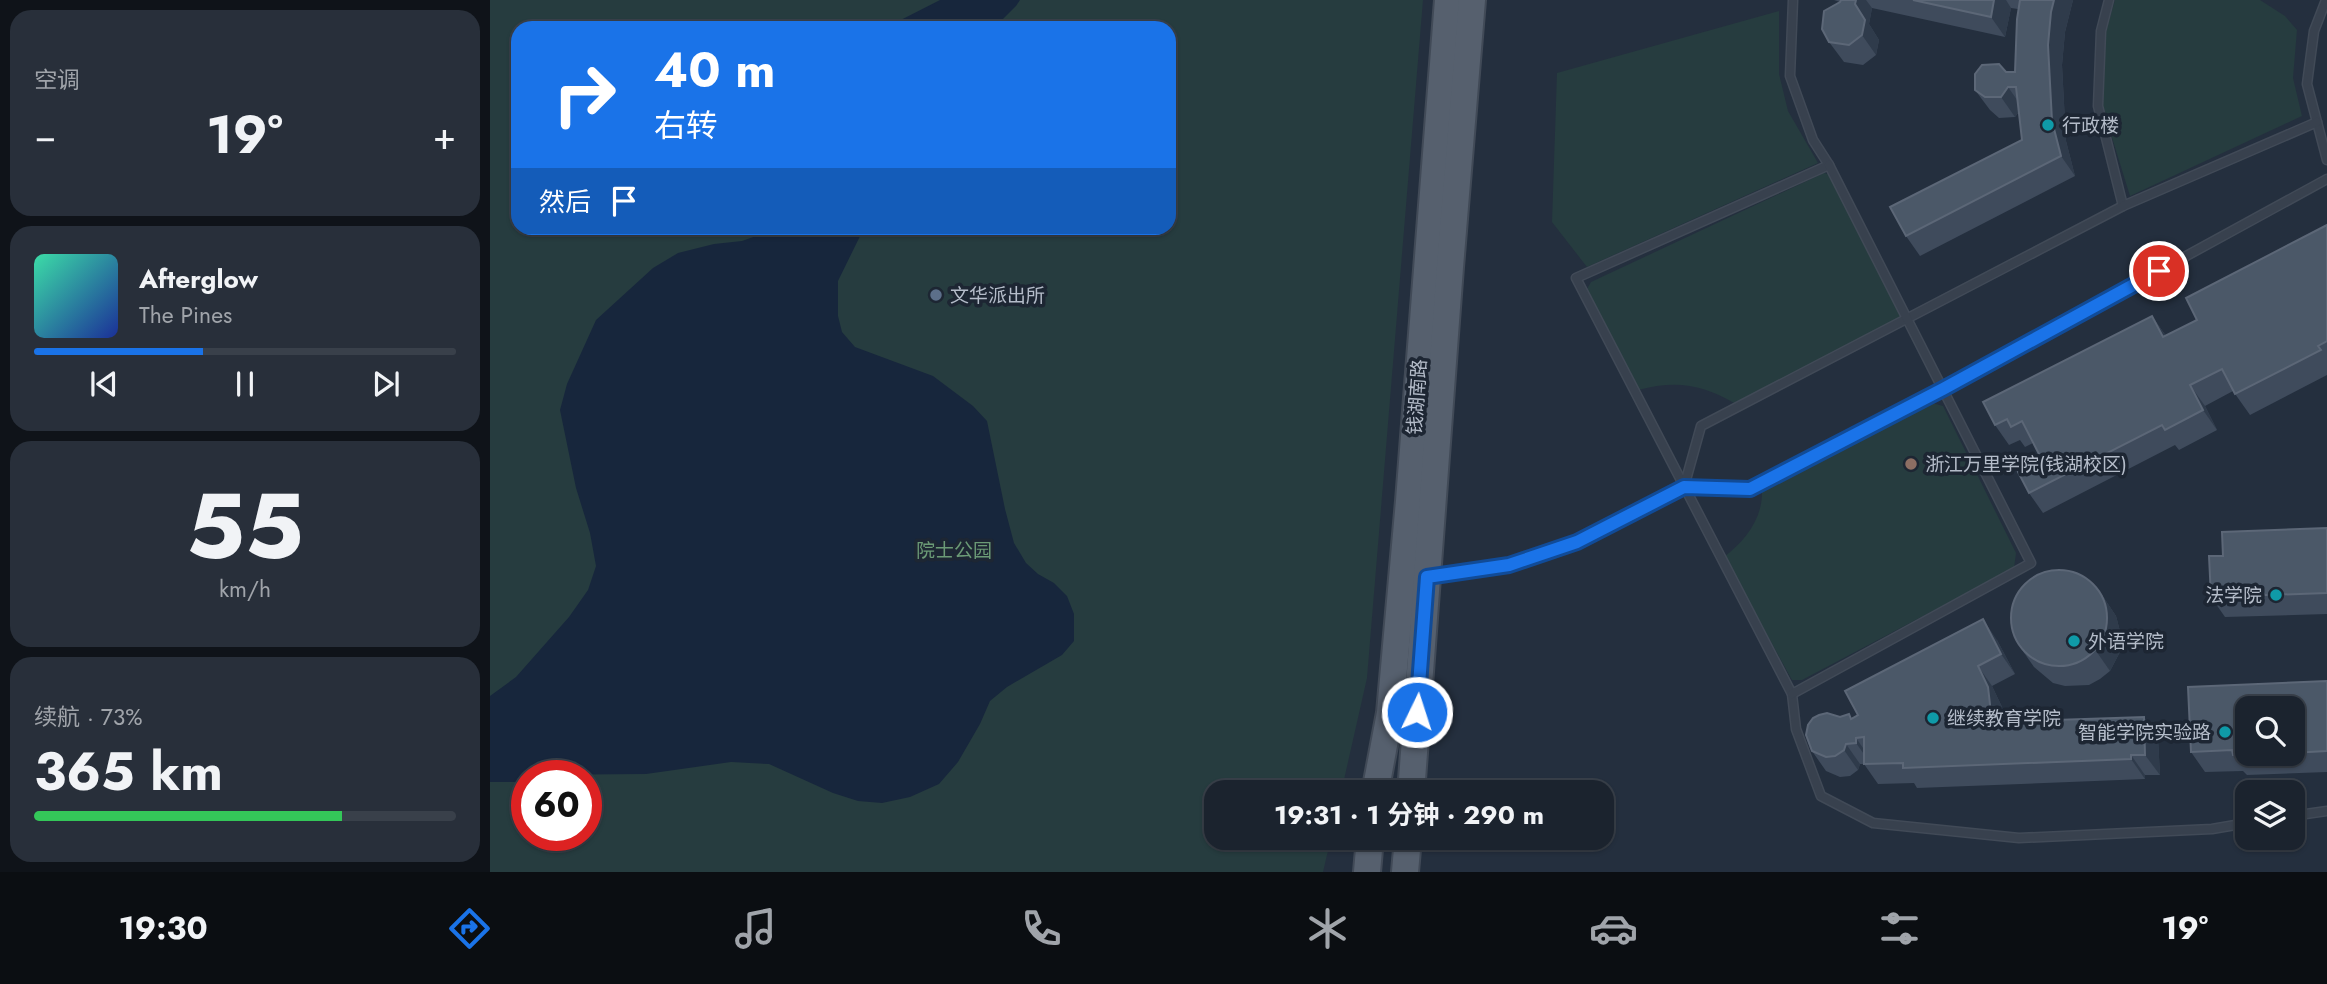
<!DOCTYPE html>
<html lang="zh">
<head>
<meta charset="utf-8">
<style>
	:root { --surface:#1b232e; --page:#282f3a; --text:#f1f3f6; --muted:#a0a4aa; --line:#39404a; --accent:#1a73e8 }
	body { margin:0; font-family:Jost,"Noto Sans SC",sans-serif; background:var(--page); color:var(--text); height:100vh; display:flex; flex-direction:column; font-size:26px; white-space:nowrap }
	* { box-sizing:border-box; margin:0 }
	p { font-size:23px; color:var(--muted) }
	.icon { flex:none; width:38px; height:38px; fill:none; stroke:currentColor; stroke-width:2; stroke-linecap:round; stroke-linejoin:round }
	.map { position:relative; flex:1; overflow:hidden }
	.panel { display:flex; flex-direction:column; gap:10px; padding:10px; background:#0f1319; width:490px }
	.panel>* { flex:none }
	.top-card { position:absolute; left:21px; top:21px; width:665px; height:214px; border-radius:21px; box-shadow:0 2px 5px #0004,0 0 0 2px var(--line); background:#1a73e8; color:#fff; overflow:hidden }
	.buttons { position:absolute; left:1745px; top:696px; display:grid; gap:14px }
	.buttons a { display:grid; place-items:center; width:70px; height:70px; border-radius:14px; background:var(--surface); box-shadow:0 2px 5px #0004,0 0 0 2px var(--line); font-size:35px }
	.speed { position:absolute; left:21px; top:760px; display:flex; gap:14px; font-size:35px; font-weight:700; text-align:center }
	.speed>* { display:grid; place-content:center; width:91px; height:91px; border-radius:50%; background:var(--surface); box-shadow:0 2px 5px #0004,0 0 0 2px var(--line); line-height:1 }
	.speed .limit { border:10px solid #d22; background:#fff; color:#111 }
	.pin { position:absolute; display:grid; place-items:center; width:60px; height:60px; color:#fff; margin:-30px; border:4px solid #fff; border-radius:50%; box-shadow:0 2px 7px #0007 }
	.me { position:absolute; width:77px; margin:-38px; rotate:4deg; stroke-linejoin:round; filter:drop-shadow(0 0 5px #0008) }
	.turn { display:flex; align-items:center; gap:24px; height:147px; padding:0 28px; font-size:32px }
	.turn .icon { width:91px; height:91px; stroke-width:2.5 }
	.turn b { display:block; font-size:49px; line-height:60px }
	.then { display:flex; align-items:center; height:66px; padding:0 28px; background:#0003; gap:14px; font-size:26px }
	.big { font-size:52px; font-weight:700; line-height:1.1 }
	.panel .widget { flex:1; display:flex; flex-direction:column; justify-content:center; gap:10px; min-width:0; padding:0 24px; border-radius:21px; background:var(--page) }
	.panel .dial { align-items:center; gap:0 }
	.dial b { font-size:91px; line-height:1 }
	.song { display:flex; align-items:center; gap:21px }
	.cover { width:84px; height:84px; border-radius:10px; background:linear-gradient(135deg,hsl(160 70% 55%),hsl(230 70% 35%)) }
	.played { height:7px; border-radius:4px; background:linear-gradient(90deg,var(--accent) 40%,var(--line) 40%) }
	.keys { display:flex; justify-content:space-around; direction:ltr }
	.heat { display:flex; justify-content:space-between; align-items:center; font-size:38px; direction:ltr }
	.charge { height:10px; border-radius:5px; background:linear-gradient(90deg,#34c759 73%,var(--line) 0) }
	.trip { position:absolute; left:714px; top:780px; width:410px; height:70px; border-radius:21px; background:var(--surface); box-shadow:0 2px 5px #0004,0 0 0 2px var(--line); font-weight:700; line-height:70px; text-align:center }
	.menu { display:flex; height:112px; justify-content:space-around; align-items:center; background:#0b0e12; color:var(--muted) }
	.menu .icon { width:49px; height:49px }
	.menu .on { color:var(--accent) }
	.menu b { font-size:32px; color:var(--text) }
	main { display:flex; flex:1; min-height:0 }
	.map>svg:first-child { display:block }
	.green { fill:#263c3f; fill-rule:evenodd }
	.water { fill:#17263c }
	.lines { fill:none; stroke-linecap:round; stroke-linejoin:round }
	.lane-casing { stroke:#414a57; stroke-width:11 }
	.primary-casing { stroke:#414a57; stroke-width:30 }
	.lane { stroke:#38414e; stroke-width:8 }
	.primary { stroke:#56606e; stroke-width:26 }
	.wall { fill:#3f4b5c; fill-rule:evenodd }
	.shaded-wall { fill:#2f3b4b }
	.building { fill:#4b5868; stroke:#5c6777; stroke-width:2 }
	.route-casing { stroke:#114b97; stroke-width:18 }
	.route { stroke:#1a73e8; stroke-width:12 }
	.culture-dot { fill:#0f9aa8; stroke:#1d2633; stroke-width:2.5 }
	.service-dot { fill:#5c6f8a; stroke:#1d2633; stroke-width:2.5 }
	.education-dot { fill:#8d6e63; stroke:#1d2633; stroke-width:2.5 }
	.labels { text-anchor:middle; dominant-baseline:central; stroke-width:7; stroke-linejoin:round; paint-order:stroke }
	.poi-label { font-size:19px; fill:#b4bcc9; stroke:#1d2633; text-anchor:start }
	.street-label { font-size:19px; fill:#b4bcc9; stroke:#1d2633 }
	.park-label { font-size:19px; fill:#6b9a76; stroke:#1d2633 }
</style>
</head>
<body>
<main>
<section class="panel">
<div class="widget"><p>空调</p>
<div class="heat"><a>−</a><b class="big">19°</b><a>+</a></div>
</div>
<div class="widget">
<div class="song"><i class="cover"></i><div><b>Afterglow</b><p>The Pines</p></div></div>
<div class="played"></div>
<div class="keys"><svg class="icon" aria-label="previous" viewBox="0 0 24 24"><path d="M18 5L8 12l10 7zM5 5v14"/></svg><svg class="icon" aria-label="pause" viewBox="0 0 24 24"><path d="M8 5v14M16 5v14"/></svg><svg class="icon" aria-label="next" viewBox="0 0 24 24"><path d="M6 5l10 7-10 7zM19 5v14"/></svg></div>
</div>
<div class="widget dial"><b>55</b><p>km/h</p></div>
<div class="widget"><p>续航 · 73%</p><b class="big">365 km</b><div class="charge"></div></div>
</section>
<div class="map">
<svg width="1837" height="872" viewBox="0 0 1837 872">
	<rect width="100%" height="100%" fill="#242f3e"/>
	<!-- green -->
	<g class="green">
		<path d="M0,0H933L877,678L851,793H726V838H841L833,872H0ZM28,28H679V228H28ZM37,775H96V835H37Z"/>
		<polygon points="1625,0 1770,0 1795,16 1807,30 1803,78 1812,116 1640,196 1612,105 1615,34"/>
		<polygon points="1289,11 1289,74 1298,111 1328,163 1097,267 1062,222 1067,73"/>
		<path d="M1334,173L1342,175L1412,314L1407,320L1246,404C1212,384 1186,380 1148,390L1097,289L1101,282Z"/>
		<path d="M1442,403L1453,406L1526,553L1524,568L1312,680H1302L1234,557C1256,540 1273,518 1272,490Z"/>
	</g>
	<!-- water -->
	<g class="water">
		<polygon points="450,0 530,0 526,6 504,28 395,28"/>
		<polygon points="277,228 374,228 348,281 348,316 352,332 365,347 443,376 483,406 497,421 515,509 524,543 536,563 548,574 564,583 577,596 584,614 584,641 572,655 517,687 500,701 490,724 468,762 449,784 420,797 392,803 368,801 343,793 279,764 241,762 156,774 37,775 37,782 0,782 0,696 26,677 79,617 98,590 106,566 100,533 86,488 70,410 77,384 106,320 163,268 188,253 224,244 252,241 269,235"/>
	</g>
	<g class="lines">
		<!-- lane casing -->
		<g class="lane-casing">
			<g id="lane">
				<polyline points="1303,0 1300,76 1323,140 1339,165 1086,278 1302,694 1306,729 1331,796 1383,823 1529,838 1722,829 1757,823"/>
				<polyline points="1619,0 1611,31 1608,106 1633,206"/>
				<polyline points="1836,0 1824,31 1817,84 1837,160"/>
				<polyline points="1827,122 1633,206 1211,426 1194,487 1260,489 1453,389 1837,179"/>
				<polyline points="942,576 1019,565 1087,542 1194,487"/>
				<polyline points="1302,694 1541,563 1339,165"/>
				<polyline points="1802,816 1837,811"/>
			</g>
		</g>
		<!-- primary casing -->
		<g class="primary-casing">
			<g id="primary">
				<polyline points="885,793 900,713 919,501 958,0"/>
				<polyline points="921,793 960,267 982,0"/>
				<polyline points="877,872 880,838"/>
				<polyline points="915,872 918,838"/>
			</g>
		</g>
		<!-- lane -->
		<use href="#lane" class="lane"/>
		<!-- primary -->
		<use href="#primary" class="primary"/>
	</g>
	<!-- wall -->
	<g class="wall">
		<polygon points="1344,0 1583,0 1575,32 1572,65 1576,141 1585,176 1430,256 1416,236 1532,140 1529,112 1525,117 1509,118 1500,110 1485,90 1516,72 1525,72 1528,9 1521,8 1515,37 1382,8 1379,24 1389,40 1386,55 1373,65 1354,62 1339,42 1350,2"/>
		<polygon points="1837,225 1837,375 1760,415 1743,391 1715,406 1727,430 1689,450 1685,445 1553,513 1539,493 1552,460 1543,443 1535,447 1530,440 1519,445 1505,425 1662,316 1676,336 1707,320"/>
		<polygon points="1837,528 1837,614 1735,617 1721,597 1733,556"/>
		<polygon points="1612,595 1626,616 1632,639 1631,650 1620,671 1610,679 1599,685 1575,686 1563,683 1544,667 1530,647"/>
		<polygon points="1507,640 1525,674 1502,686 1512,707 1514,722 1668,738 1670,775 1655,775 1655,779 1427,788 1424,783 1388,784 1374,764 1370,764 1368,770 1360,776 1350,777 1336,771 1322,751 1362,718"/>
		<path d="M1837,681V772L1757,775L1753,771L1715,772L1701,752ZM1802,709V754H1757Z"/>
	</g>
	<!-- shaded-wall -->
	<g class="shaded-wall">
		<polygon points="1366,0 1376,0 1382,8 1379,24 1389,40 1386,55 1372,35 1365,4"/>
		<polygon points="1504,0 1516,0 1521,8 1515,37 1501,17"/>
		<polygon points="1564,0 1583,0 1575,32 1572,65 1576,141 1585,176 1571,156 1562,121 1558,45 1561,12"/>
		<polygon points="1518,87 1532,107 1525,117 1511,97"/>
		<polygon points="1662,316 1676,336 1673,337"/>
		<polygon points="1700,385 1715,406 1727,430 1713,410"/>
		<polygon points="1612,595 1626,616 1632,639 1631,650 1620,671 1606,651"/>
		<polygon points="1493,619 1507,640 1525,674 1511,654"/>
		<polygon points="1488,666 1502,686 1512,707 1516,742 1502,722"/>
		<polygon points="1654,717 1668,738 1670,775 1655,755"/>
		<polygon points="1366,738 1380,758 1381,764 1366,743"/>
		<polygon points="1356,744 1370,764 1368,770 1354,750"/>
		<polygon points="1641,755 1655,775 1655,779 1641,759"/>
	</g>
	<!-- building -->
	<g class="building">
		<polygon points="1351,0 1366,0 1365,4 1375,20 1372,35 1359,45 1339,42 1332,29 1334,11 1350,2"/>
		<polygon points="1423,0 1504,0 1501,17"/>
		<polygon points="1530,0 1564,0 1561,12 1558,45 1562,121 1571,156 1416,236 1400,207 1532,140 1526,87 1518,87 1511,97 1495,97 1485,90 1485,74 1492,65 1509,64 1516,72 1525,72 1527,19"/>
		<polygon points="1837,225 1837,341 1828,346 1831,350 1745,394 1732,369 1700,385 1713,410 1675,430 1672,425 1539,493 1528,472 1552,460 1532,421 1521,427 1517,419 1505,425 1493,402 1662,316 1673,337 1707,320 1696,298"/>
		<polygon points="1837,528 1837,593 1721,597 1719,556 1733,556 1732,532"/>
		<circle cx="1569" cy="618" r="48"/>
		<polygon points="1493,619 1511,654 1488,666 1498,687 1502,722 1654,717 1655,755 1641,755 1641,759 1413,768 1413,763 1374,764 1374,737 1366,738 1366,743 1356,744 1354,750 1345,756 1336,757 1322,751 1316,735 1318,725 1323,718 1329,715 1337,713 1350,717 1359,714 1361,719 1368,715 1355,691"/>
		<polygon points="1837,681 1837,751 1802,753 1802,709 1757,709 1757,754 1764,754 1743,755 1742,750 1701,752 1698,687"/>
	</g>
	<g class="lines">
		<!-- route casing -->
		<g class="route-casing">
			<polyline id="route" points="927,712 937,577 1019,565 1087,542 1194,487 1260,489 1453,389 1669,271"/>
		</g>
		<!-- route -->
		<use href="#route" class="route"/>
	</g>
	<!-- markers -->
	<g class="culture-dot">
		<circle cx="1558" cy="125" r="7"/>
		<circle cx="1786" cy="595" r="7"/>
		<circle cx="1584" cy="641" r="7"/>
		<circle cx="1443" cy="718" r="7"/>
		<circle cx="1735" cy="732" r="7"/>
	</g>
	<circle class="service-dot" cx="446" cy="295" r="7"/>
	<circle class="education-dot" cx="1421" cy="464" r="7"/>
	<g class="labels">
		<!-- poi labels -->
		<g class="poi-label">
			<text x="1572" y="125">行政楼</text>
			<text x="460" y="295">文华派出所</text>
			<text x="1435" y="464">浙江万里学院(钱湖校区)</text>
			<text x="1772" y="595" text-anchor="end">法学院</text>
			<text x="1598" y="641">外语学院</text>
			<text x="1457" y="718">继续教育学院</text>
			<text x="1721" y="732" text-anchor="end">智能学院实验路</text>
		</g>
		<!-- street labels -->
		<g class="street-label">
			<text transform="translate(927 397) rotate(-86)">钱湖南路</text>
		</g>
		<!-- park labels -->
		<g class="park-label">
			<text x="464" y="550">院士公园</text>
		</g>
	</g>
</svg>
<div class="buttons">
<a><svg class="icon" aria-label="search" viewBox="0 0 24 24"><circle cx="10" cy="10" r="6"/><path d="M15 15l6 6"/></svg></a>
<a><svg class="icon" aria-label="layers" viewBox="0 0 24 24"><path d="M12 4l9 5-9 5-9-5zM3 14l9 5 9-5"/></svg></a>
</div>
<div class="speed"><div class="limit">60</div></div>
<div class="pin" style="left:1669px;top:271px;background:#d93025"><svg class="icon" aria-label="arrive" viewBox="0 0 24 24"><path d="M6 21V4h12l-3 4 3 4H6"/></svg></div>
<svg class="me" style="left:927px;top:712px" viewBox="-20 -20 40 40"><circle r="17" fill="#1a73e8" stroke="#fff" stroke-width="3"/><path d="M0-11L8 9 0 5-8 9z" fill="#fff"/></svg>
<div class="trip">19:31 · 1 分钟 · 290 m</div>
<div class="top-card">
<div class="turn"><svg class="icon" aria-label="right" viewBox="0 0 24 24"><path d="M7 20v-9h11M14 6l5 5-5 5"/></svg><div><b>40 m</b>右转</div></div>
<div class="then">然后<svg class="icon" aria-label="arrive" viewBox="0 0 24 24"><path d="M6 21V4h12l-3 4 3 4H6"/></svg></div>
</div>
</div>
</main>
<nav class="menu">
<b>19:30</b>
<svg class="icon on" aria-label="directions" viewBox="0 0 24 24"><path d="M12 3l9 9-9 9-9-9zM9 14v-3h6M13 9l2 2-2 2"/></svg>
<svg class="icon" aria-label="music" viewBox="0 0 24 24"><path d="M9 18V5l10-2v13"/><circle cx="6" cy="18" r="3"/><circle cx="16" cy="16" r="3"/></svg>
<svg class="icon" aria-label="phone" viewBox="0 0 24 24"><path d="M5 4h4l2 5-3 2q2 4 5 5l2-3 5 2v4C11 20 4 13 5 4z"/></svg>
<svg class="icon" aria-label="climate" viewBox="0 0 24 24"><path d="M12 3v18M4 7l16 10M4 17L20 7"/></svg>
<svg class="icon" aria-label="car" viewBox="0 0 24 24"><path d="M5 17H2v-5l4-1 3-4h7l3 4 3 1v5h-3M9 17h6M6 11h13"/><circle cx="7" cy="17" r="2"/><circle cx="17" cy="17" r="2"/></svg>
<svg class="icon" aria-label="filters" viewBox="0 0 24 24"><path d="M4 7h16M4 17h16"/><circle cx="9" cy="7" r="2"/><circle cx="15" cy="17" r="2"/></svg>
<b>19°</b>
</nav>
</body>
</html>
